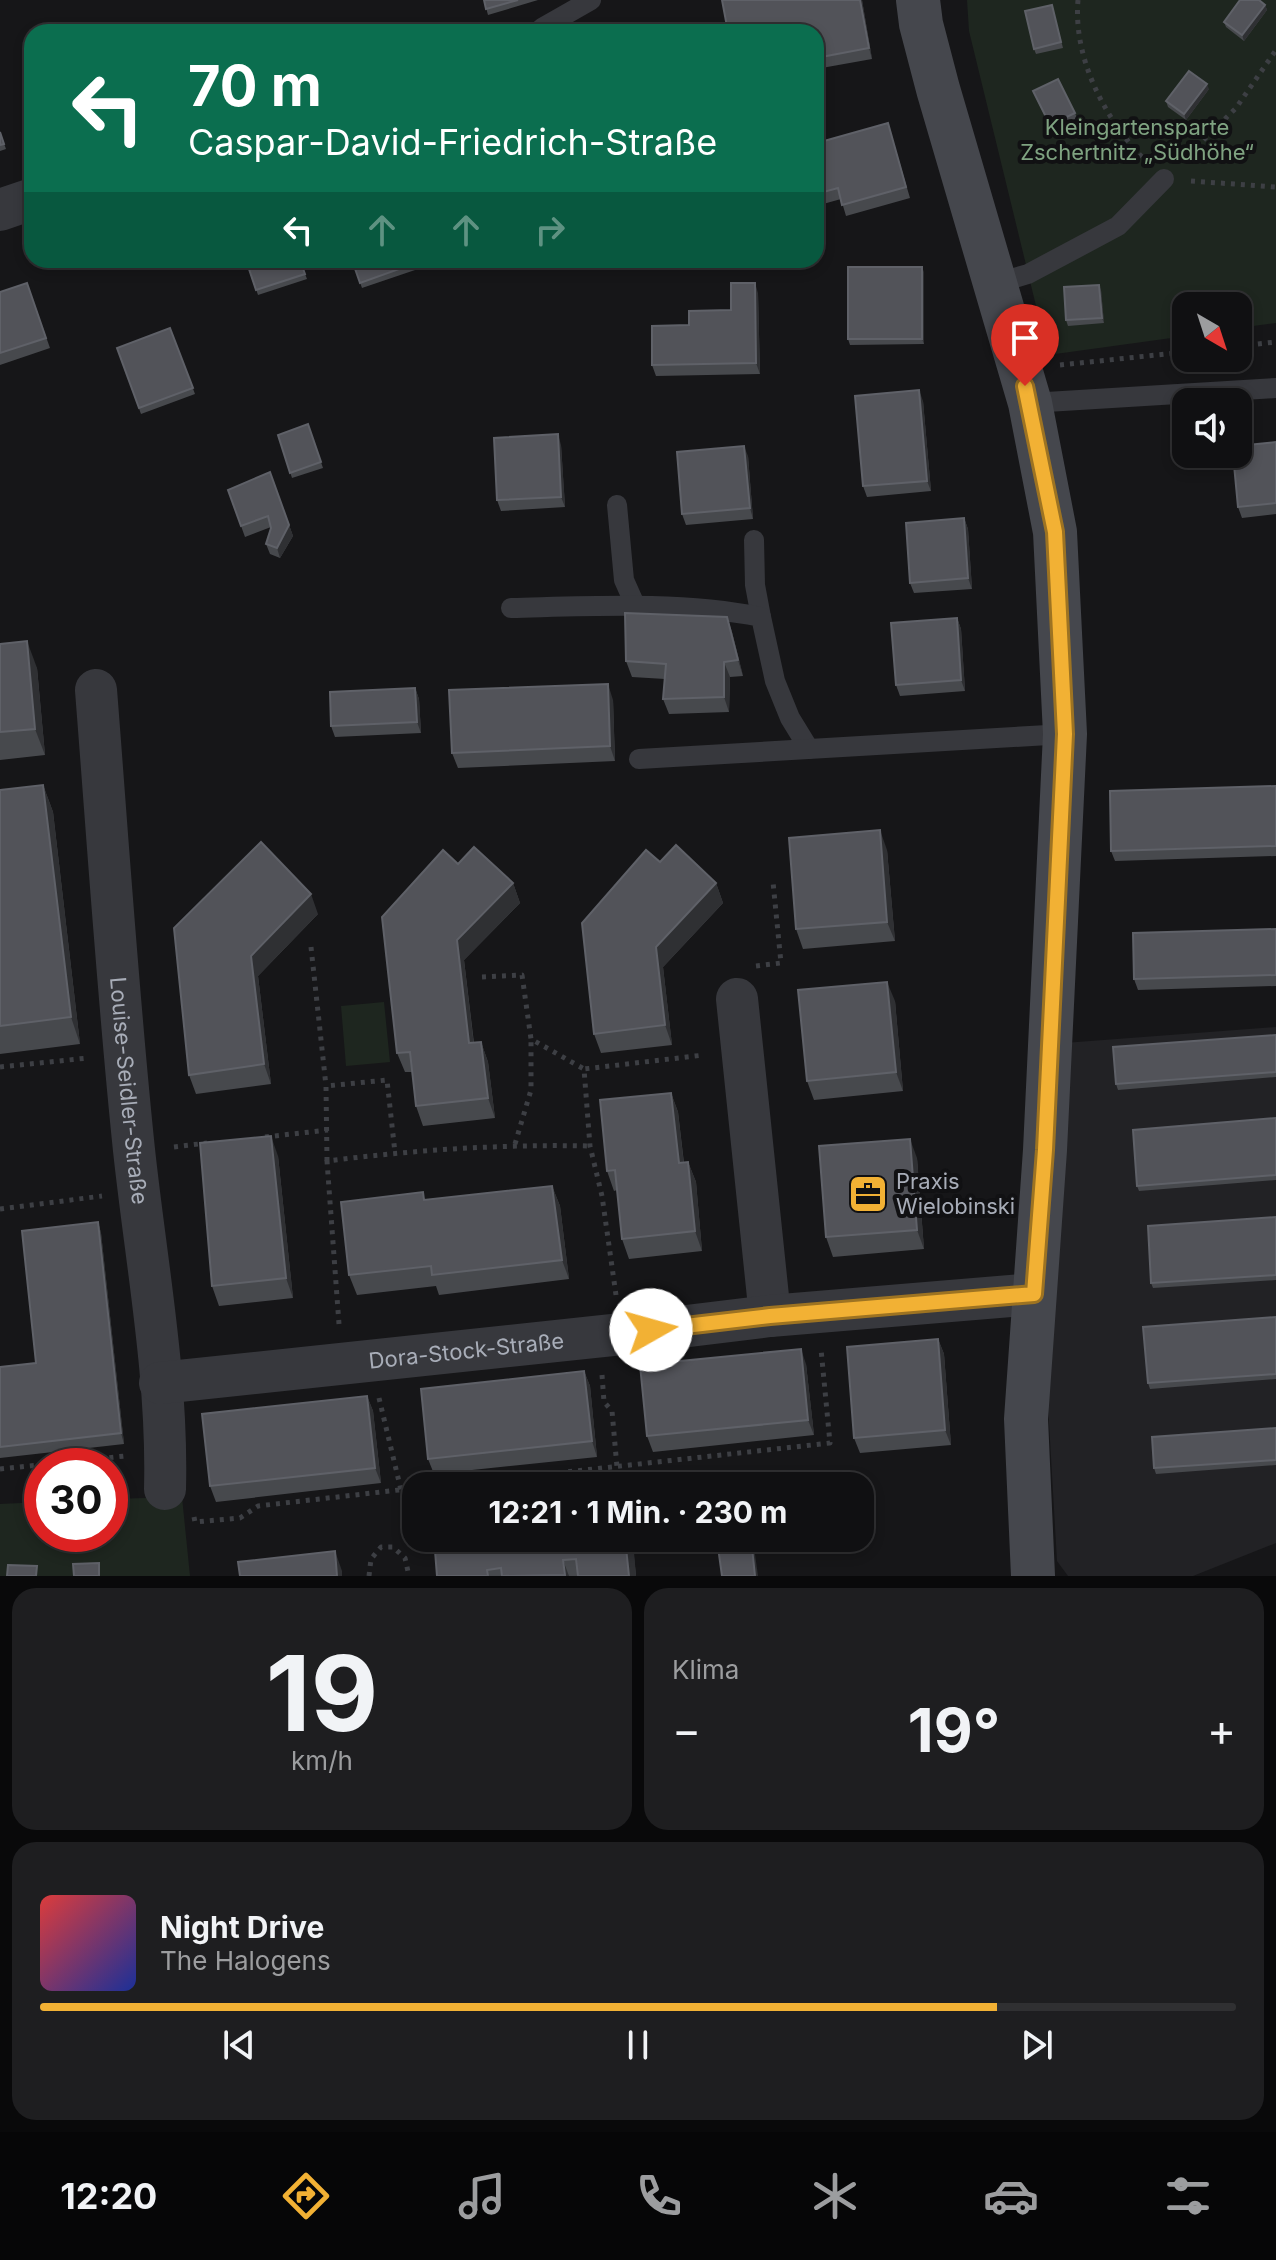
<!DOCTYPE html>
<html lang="de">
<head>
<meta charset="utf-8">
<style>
	:root { --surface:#101012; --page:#1e1e20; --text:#f1f3f6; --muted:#9c9d9f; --line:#303032; --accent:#f2b134 }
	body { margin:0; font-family:Inter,sans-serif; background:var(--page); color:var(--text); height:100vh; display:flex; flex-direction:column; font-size:30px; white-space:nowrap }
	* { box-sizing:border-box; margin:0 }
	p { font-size:26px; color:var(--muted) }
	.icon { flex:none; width:44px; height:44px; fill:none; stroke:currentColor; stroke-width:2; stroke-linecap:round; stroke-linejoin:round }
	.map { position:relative; height:1576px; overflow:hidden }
	.details { display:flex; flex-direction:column; gap:12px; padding:12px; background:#09090a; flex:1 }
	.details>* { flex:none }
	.top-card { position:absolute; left:24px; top:24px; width:800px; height:244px; border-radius:24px; box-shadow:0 4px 12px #0003,0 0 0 2px var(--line); background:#0b6e4f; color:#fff; overflow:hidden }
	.needle { width:52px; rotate:141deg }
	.controls { position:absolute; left:1172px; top:292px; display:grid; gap:16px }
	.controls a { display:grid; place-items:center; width:80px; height:80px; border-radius:16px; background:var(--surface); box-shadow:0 4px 12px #0003,0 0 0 2px var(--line); font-size:40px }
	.speed { position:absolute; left:24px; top:1448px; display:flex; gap:16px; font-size:40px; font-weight:700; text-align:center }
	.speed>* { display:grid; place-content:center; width:104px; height:104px; border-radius:50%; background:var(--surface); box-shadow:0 4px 12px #0003,0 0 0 2px var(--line); line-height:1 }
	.speed .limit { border:12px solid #d22; background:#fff; color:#111 }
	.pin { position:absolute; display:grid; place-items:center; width:68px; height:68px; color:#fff; margin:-82px -34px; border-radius:50% 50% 50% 0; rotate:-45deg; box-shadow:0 0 8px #0007 }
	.pin .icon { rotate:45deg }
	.me { position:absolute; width:88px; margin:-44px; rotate:83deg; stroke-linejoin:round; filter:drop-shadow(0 0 6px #0008) }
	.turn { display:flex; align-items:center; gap:28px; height:168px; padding:0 32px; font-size:36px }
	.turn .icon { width:104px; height:104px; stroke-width:2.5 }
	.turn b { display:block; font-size:56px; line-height:68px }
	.lanes { display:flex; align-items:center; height:76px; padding:0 32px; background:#0003; justify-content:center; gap:40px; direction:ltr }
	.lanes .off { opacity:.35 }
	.big { font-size:60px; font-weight:700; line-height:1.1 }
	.details .widget { flex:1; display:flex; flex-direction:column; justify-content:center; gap:12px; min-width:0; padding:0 28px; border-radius:24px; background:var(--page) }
	.details .dial { align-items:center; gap:0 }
	.dial b { font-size:104px; line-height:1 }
	.song { display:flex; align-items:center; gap:24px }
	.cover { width:96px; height:96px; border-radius:12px; background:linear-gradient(135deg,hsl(0 70% 55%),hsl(230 70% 35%)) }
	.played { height:8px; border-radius:4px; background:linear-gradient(90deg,var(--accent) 80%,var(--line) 80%) }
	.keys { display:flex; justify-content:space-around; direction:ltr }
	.heat { display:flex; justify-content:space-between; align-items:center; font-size:44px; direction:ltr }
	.details .tiles { flex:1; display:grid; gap:12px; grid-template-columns:1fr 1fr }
	.widget:last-child { grid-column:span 2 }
	.trip { position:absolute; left:402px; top:1472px; width:472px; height:80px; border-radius:24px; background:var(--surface); box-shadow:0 4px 12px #0003,0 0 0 2px var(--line); font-weight:700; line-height:80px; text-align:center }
	.menu { display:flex; height:128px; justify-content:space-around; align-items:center; background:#060607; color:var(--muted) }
	.menu .icon { width:56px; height:56px }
	.menu .on { color:var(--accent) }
	.menu b { font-size:36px; color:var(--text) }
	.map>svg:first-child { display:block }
	.built { fill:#222225 }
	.green { fill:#1e261f }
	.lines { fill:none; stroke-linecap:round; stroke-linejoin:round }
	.path { stroke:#3d3f44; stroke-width:5; stroke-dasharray:4 6; stroke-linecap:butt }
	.lane { stroke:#37383d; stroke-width:20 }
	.street { stroke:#37383d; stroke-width:42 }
	.secondary { stroke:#45474d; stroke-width:44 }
	.wall { fill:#47494d }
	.shaded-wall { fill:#2f3033 }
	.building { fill:#525359; stroke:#5f6168; stroke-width:2 }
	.route-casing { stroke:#9d7322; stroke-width:20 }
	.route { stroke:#f2b134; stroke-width:14 }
	.labels { text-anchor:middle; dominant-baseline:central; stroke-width:8; stroke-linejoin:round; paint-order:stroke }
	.park-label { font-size:22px; fill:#7fa381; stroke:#111113 }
	.street-label { font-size:22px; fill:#a8adb8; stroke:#111113 }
	.poi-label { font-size:22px; fill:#a8adb8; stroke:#111113; text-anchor:start }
</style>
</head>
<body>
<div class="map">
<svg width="1276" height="1576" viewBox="0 0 1276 1576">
	<rect width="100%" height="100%" fill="#161618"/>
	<!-- built -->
	<polygon class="built" points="1276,1027 1276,1543 1193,1576 1068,1576 1057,1561 1047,1388 1064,1043"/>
	<!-- green -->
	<g class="green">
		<polygon points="967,0 1276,0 1276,323 1238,328 1238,306 1186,306 1186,336 1048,355 969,31"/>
		<polygon points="384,1002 390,1062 346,1066 341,1006"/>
		<polygon points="182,1497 190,1576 0,1576 0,1504 42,1502 42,1534 110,1534 110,1499"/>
	</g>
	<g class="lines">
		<!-- path -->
		<g class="path">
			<path d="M1078,0C1073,58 1105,120 1145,160"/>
			<polyline points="1182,161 1236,108 1276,50"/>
			<polyline points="1191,181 1276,187"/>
			<polyline points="1238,346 1276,342"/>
			<polyline points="1060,365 1186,352"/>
			<polyline points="311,947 326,1086"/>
			<polyline points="756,966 781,963 773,882"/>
			<polyline points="482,977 522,975 531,1039 584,1069"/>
			<polyline points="0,1067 88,1058"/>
			<polyline points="265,1137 328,1130"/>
			<polyline points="515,1144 531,1090 531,1040"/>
			<polyline points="174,1147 207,1143"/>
			<polyline points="327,1161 326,1086 387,1080 395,1153"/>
			<polyline points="0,1209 102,1196"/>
			<polyline points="616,1295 602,1196 590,1146 584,1069 704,1055"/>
			<path d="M339,1324L327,1161C415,1150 501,1144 590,1146"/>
			<polyline points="602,1375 604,1402 612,1411 617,1467"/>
			<polyline points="379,1398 401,1490"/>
			<polyline points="0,1469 125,1456"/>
			<polyline points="439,1486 830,1443 821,1349"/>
			<polyline points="194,1517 195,1522 240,1518 258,1506 416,1488"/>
			<polyline points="369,1576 371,1559 381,1547 393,1547 405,1558 409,1576"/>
		</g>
		<!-- lane -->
		<g class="lane">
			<polyline points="542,28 591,0"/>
			<polyline points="994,284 1028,274 1118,226 1164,179"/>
			<polyline points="1030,403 1276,388"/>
			<polyline points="617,505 624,580 636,607"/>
			<polyline points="754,540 755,585 761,617"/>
			<path d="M511,608C593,606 680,601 761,617L775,681L790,718L809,749"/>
			<polyline points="639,759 1065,734"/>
		</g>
		<!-- street -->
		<g class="street">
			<polyline points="0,210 32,199"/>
			<path id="s1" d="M96,690C108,843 118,997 134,1150C146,1262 168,1376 165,1489"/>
			<polyline points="737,999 770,1316"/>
			<path id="s2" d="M160,1383L622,1334L770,1316L1034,1294"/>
		</g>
		<!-- secondary -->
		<polyline class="secondary" points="918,0 921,24 938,89 1030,403 1055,532 1065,734 1045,1150 1026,1419 1033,1576"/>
	</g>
	<!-- wall -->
	<g class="wall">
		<polygon points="484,0 538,0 488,15"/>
		<polygon points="862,0 872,59 816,69 816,32"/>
		<polygon points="1052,5 1063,48 1036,54 1034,49"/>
		<polygon points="1265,5 1267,10 1244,41 1226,27 1224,22"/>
		<polygon points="1209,89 1186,120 1168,107 1166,101"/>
		<polygon points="1033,91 1075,113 1077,118 1052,131"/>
		<polygon points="888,123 910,198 846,216 841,199 816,206 816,125 825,141"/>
		<polygon points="0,132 6,149 0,151"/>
		<polygon points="246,260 300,260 307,279 258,295"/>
		<polygon points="352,260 415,260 418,269 362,288"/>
		<polygon points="924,272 924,344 850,345 848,339"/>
		<polygon points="27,283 50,348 0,365 0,292"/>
		<polygon points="1101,290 1104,323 1068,326 1066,320"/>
		<polygon points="758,293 760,374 656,376 652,365 689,325 731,310"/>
		<polygon points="170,328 195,394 141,414 117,348"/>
		<polygon points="923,401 931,491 867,497 863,486"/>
		<polygon points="308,424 323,468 292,478 278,435"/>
		<polygon points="1276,442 1276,514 1242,518 1238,507"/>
		<polygon points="561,445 565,507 501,511 497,500"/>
		<polygon points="748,456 753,519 686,525 682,514"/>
		<polygon points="270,472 293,536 280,558 270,554 266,544 271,527 245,537 228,490"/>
		<polygon points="964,518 968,529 972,589 914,593 910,583"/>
		<polygon points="727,617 732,632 743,676 730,677 729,712 669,714 663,699 665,679 632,677 626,661"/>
		<polygon points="957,618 961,629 965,691 900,696 896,685"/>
		<polygon points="0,644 37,668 45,755 0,760"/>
		<polygon points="415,688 419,699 421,733 335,737 331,726"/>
		<polygon points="613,700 615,761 458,768 452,753"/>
		<polygon points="43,785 53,812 80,1044 0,1054 0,790"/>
		<polygon points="1276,786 1276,856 1115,861 1111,851"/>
		<polygon points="887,850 895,941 803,949 796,929"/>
		<polygon points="660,862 716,883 723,903 663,967 672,1045 601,1053 594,1034"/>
		<polygon points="458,864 513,883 520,903 464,960 474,1043 481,1042 488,1062 495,1118 423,1126 416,1106 412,1072 405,1072 397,1053"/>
		<polygon points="318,914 258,976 271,1084 196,1094 189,1075 174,928"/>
		<polygon points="1276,929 1276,986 1138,990 1134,979"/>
		<polygon points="895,1001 903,1091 814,1100 807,1081"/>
		<polygon points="1276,1035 1276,1077 1118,1090 1116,1084"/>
		<polygon points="671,1093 678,1112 684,1163 688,1162 696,1182 702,1251 629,1259 622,1239 617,1190 614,1191 607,1171"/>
		<polygon points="1276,1118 1276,1180 1139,1191 1137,1186"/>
		<polygon points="278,1156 293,1298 219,1306 212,1286"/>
		<polygon points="917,1158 924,1249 833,1257 826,1237"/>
		<polygon points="552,1186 560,1206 569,1279 439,1295 436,1286 357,1295 349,1275 426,1200"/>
		<polygon points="1276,1217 1276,1280 1153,1288 1151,1283"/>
		<polygon points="98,1222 101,1233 124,1444 0,1458 0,1367 36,1363"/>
		<polygon points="1276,1317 1276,1379 1150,1389 1148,1383"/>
		<polygon points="938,1339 944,1354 951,1445 860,1453 854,1438"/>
		<polygon points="806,1364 814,1435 653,1452 647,1436"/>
		<polygon points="584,1371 590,1386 597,1457 434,1474 428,1459"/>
		<polygon points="367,1396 373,1411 381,1483 216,1502 210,1486"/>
		<polygon points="1276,1428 1276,1465 1156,1474 1154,1468"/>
		<polygon points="434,1538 632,1538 636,1576 437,1576"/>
	</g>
	<!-- shaded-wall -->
	<g class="shaded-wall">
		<polygon points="860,0 862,0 872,59 869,48"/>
		<polygon points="1265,5 1267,10 1244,41 1242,35"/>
		<polygon points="1207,84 1209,89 1186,120 1184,114"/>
		<polygon points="922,267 924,272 924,344 922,339"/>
		<polygon points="755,283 758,293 760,374 756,363"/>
		<polygon points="1099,285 1101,290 1104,323 1102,318"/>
		<polygon points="919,390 923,401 931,491 927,481"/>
		<polygon points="558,434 561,445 565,507 561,497"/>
		<polygon points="744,446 748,456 753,519 750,508"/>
		<polygon points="964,518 968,529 972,589 968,578"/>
		<polygon points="289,525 293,536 280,558 277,548"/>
		<polygon points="727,617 732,632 743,676 738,660"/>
		<polygon points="957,618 961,629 965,691 961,680"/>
		<polygon points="27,641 37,668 45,755 35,729"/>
		<polygon points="724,662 730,677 729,712 724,697"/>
		<polygon points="608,684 613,700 615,761 610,746"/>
		<polygon points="415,688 419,699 421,733 417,722"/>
		<polygon points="43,785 53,812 80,1044 71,1017"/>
		<polygon points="880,830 887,850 895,941 887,922"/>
		<polygon points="513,883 520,903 464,960 476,1063 469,1043 457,940"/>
		<polygon points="716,883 723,903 663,967 672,1045 665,1025 656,947"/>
		<polygon points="311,894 318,914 258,976 271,1084 264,1064 251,956"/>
		<polygon points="887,982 895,1001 903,1091 896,1072"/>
		<polygon points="481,1042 488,1062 495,1118 488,1098"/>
		<polygon points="671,1093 678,1112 686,1183 679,1163"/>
		<polygon points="271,1136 278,1156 293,1298 286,1278"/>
		<polygon points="910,1139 917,1158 924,1249 917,1230"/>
		<polygon points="688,1162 696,1182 702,1251 695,1231"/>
		<polygon points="552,1186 560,1206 569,1279 562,1260"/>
		<polygon points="98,1222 101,1233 124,1444 121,1433"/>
		<polygon points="938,1339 944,1354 951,1445 945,1430"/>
		<polygon points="801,1349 806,1364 814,1435 808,1420"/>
		<polygon points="584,1371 590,1386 597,1457 592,1441"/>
		<polygon points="367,1396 373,1411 381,1483 375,1468"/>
		<polygon points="625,1538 632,1538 633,1540 636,1576 629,1576"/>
		<polygon points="751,1538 754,1547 758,1576 755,1576"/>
		<polygon points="335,1551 342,1571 342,1576 337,1576"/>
		<polygon points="563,1560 569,1576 565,1576"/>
	</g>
	<!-- building -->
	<g class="building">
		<polygon points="484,0 518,0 486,9"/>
		<polygon points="722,0 860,0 869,48 816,58 816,32 728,32"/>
		<polygon points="1240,0 1259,0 1265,5 1242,35 1224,22"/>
		<polygon points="1052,5 1061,42 1034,49 1025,11"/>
		<polygon points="1189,71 1207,84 1184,114 1166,101"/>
		<polygon points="1058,79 1075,113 1050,125 1033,91"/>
		<polygon points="888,123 906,187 842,205 838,188 816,194 816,125 819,124 824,141"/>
		<polygon points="0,132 4,144 0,145"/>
		<polygon points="246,260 300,260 305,274 256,290"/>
		<polygon points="352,260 415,260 416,263 360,283"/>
		<rect x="848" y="267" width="74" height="72"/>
		<polygon points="27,283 46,338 0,353 0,292"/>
		<polygon points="731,283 755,283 756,363 652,365 652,326 689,325 689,311 731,310"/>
		<polygon points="1099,285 1102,318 1066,320 1064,287"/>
		<polygon points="170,328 193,388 139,408 117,348"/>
		<polygon points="919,390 927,481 863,486 855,396"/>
		<polygon points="308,424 321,462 290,473 278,435"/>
		<polygon points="558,434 561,497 497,500 494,438"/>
		<polygon points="1276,442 1276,503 1238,507 1233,454 1238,454 1238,446"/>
		<polygon points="744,446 750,508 682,514 677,452"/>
		<polygon points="270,472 289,525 277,548 266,544 271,528 268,516 241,526 228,490"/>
		<polygon points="964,518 968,578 910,583 906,523"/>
		<polygon points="625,613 727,617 738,660 724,662 724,697 663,699 666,664 626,661"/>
		<polygon points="957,618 961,680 896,685 891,623"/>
		<polygon points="27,641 35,729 0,732 0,644"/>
		<polygon points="608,684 610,746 452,753 449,690"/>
		<polygon points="415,688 417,722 331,726 330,692"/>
		<polygon points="43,785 71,1017 0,1026 0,790"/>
		<polygon points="1276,786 1276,846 1111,851 1110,791"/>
		<polygon points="880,830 887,922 796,929 789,838"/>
		<polygon points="261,842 311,894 251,956 264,1064 189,1075 174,928"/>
		<polygon points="676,845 716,883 656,947 665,1025 594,1034 582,923 646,850 660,862"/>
		<polygon points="474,847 513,883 457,940 469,1043 481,1042 488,1098 416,1106 410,1052 397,1053 382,917 443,850 458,864"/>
		<polygon points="1276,929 1276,975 1134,979 1133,933"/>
		<polygon points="887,982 896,1072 807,1081 798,990"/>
		<polygon points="1276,1035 1276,1072 1116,1084 1113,1047"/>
		<polygon points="671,1093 679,1163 688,1162 695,1231 622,1239 615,1170 607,1171 600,1100"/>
		<polygon points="1276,1118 1276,1175 1137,1186 1133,1130"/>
		<polygon points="271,1136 286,1278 212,1286 200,1143"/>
		<polygon points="910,1139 917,1230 826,1237 819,1146"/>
		<polygon points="552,1186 562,1260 432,1275 431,1266 349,1275 341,1202 423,1192 424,1200"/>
		<polygon points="1276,1217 1276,1275 1151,1283 1148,1226"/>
		<polygon points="98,1222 121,1433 0,1447 0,1367 36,1363 22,1231"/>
		<polygon points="1276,1317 1276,1374 1148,1383 1143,1327"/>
		<polygon points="938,1339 945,1430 854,1438 847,1347"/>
		<polygon points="801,1349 808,1420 647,1436 640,1365"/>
		<polygon points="584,1371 592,1441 428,1459 421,1389"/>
		<polygon points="367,1396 375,1468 210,1486 202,1414"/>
		<polygon points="1276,1428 1276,1460 1154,1468 1152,1437"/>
		<polygon points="434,1538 625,1538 629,1576 578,1576 576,1559 563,1560 565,1575 502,1576 501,1568 487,1570 488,1576 437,1576"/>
		<polygon points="736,1538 751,1538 755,1576 722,1576 717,1540"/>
		<polygon points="335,1551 337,1576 240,1576 238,1562"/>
		<polygon points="99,1563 99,1576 74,1576 73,1564"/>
		<polygon points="8,1565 37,1566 36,1576 7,1576"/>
	</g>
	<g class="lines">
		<!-- route casing -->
		<g class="route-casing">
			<polyline id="route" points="651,1330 770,1316 1034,1294 1045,1150 1065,734 1055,532 1025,386"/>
		</g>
		<!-- route -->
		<use href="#route" class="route"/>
	</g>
	<!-- icons -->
	<defs>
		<g id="office-square" transform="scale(2)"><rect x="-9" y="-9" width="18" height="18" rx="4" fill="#f2b134" stroke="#111113"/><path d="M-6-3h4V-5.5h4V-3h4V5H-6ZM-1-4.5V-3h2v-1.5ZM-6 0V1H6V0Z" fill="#111"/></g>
	</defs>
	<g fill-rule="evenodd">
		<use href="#office-square" x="868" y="1194"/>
	</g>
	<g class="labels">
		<!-- park labels -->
		<g class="park-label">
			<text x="1137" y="127">Kleingartensparte<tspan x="1137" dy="25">Zschertnitz „Südhöhe“</tspan></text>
		</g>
		<!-- street labels -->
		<g class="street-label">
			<text stroke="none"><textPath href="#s1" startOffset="402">Louise-Seidler-Straße</textPath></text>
			<text stroke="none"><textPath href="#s2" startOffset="308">Dora-Stock-Straße</textPath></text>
		</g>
		<!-- poi labels -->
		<g class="poi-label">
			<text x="896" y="1181">Praxis<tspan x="896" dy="25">Wielobinski</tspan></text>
		</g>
	</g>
</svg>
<div class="controls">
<a><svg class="needle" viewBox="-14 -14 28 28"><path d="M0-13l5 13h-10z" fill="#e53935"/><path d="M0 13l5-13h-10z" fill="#9c9d9f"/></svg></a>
<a><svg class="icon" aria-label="sound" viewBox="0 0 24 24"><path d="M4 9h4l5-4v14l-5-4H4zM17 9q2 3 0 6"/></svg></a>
</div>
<div class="speed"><div class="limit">30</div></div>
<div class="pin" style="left:1025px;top:386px;background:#d93025"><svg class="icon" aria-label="arrive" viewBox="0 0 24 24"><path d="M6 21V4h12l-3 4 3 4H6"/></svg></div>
<svg class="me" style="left:651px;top:1330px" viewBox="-20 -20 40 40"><circle r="19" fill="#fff"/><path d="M0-13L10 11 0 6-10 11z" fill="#f2b134"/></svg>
<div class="trip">12:21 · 1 Min. · 230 m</div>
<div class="top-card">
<div class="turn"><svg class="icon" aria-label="left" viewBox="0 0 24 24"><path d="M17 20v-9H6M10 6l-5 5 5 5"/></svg><div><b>70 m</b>Caspar-David-Friedrich-Straße</div></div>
<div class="lanes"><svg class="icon" aria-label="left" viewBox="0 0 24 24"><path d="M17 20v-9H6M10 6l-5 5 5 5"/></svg><svg class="icon off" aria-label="ahead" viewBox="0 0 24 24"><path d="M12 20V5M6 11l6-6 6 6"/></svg><svg class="icon off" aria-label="ahead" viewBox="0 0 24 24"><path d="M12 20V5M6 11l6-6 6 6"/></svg><svg class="icon off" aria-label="right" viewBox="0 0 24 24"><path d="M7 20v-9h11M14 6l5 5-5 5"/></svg></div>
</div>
</div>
<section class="details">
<div class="tiles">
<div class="widget dial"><b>19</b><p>km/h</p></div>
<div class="widget"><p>Klima</p>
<div class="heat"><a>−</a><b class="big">19°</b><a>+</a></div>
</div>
<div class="widget">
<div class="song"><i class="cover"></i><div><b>Night Drive</b><p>The Halogens</p></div></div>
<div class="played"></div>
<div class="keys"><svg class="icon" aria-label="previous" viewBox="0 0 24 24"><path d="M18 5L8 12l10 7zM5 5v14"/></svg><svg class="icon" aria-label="pause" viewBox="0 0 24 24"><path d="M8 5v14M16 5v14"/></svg><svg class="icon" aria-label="next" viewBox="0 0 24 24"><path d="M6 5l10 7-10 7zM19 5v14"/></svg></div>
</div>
</div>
</section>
<nav class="menu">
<b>12:20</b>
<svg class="icon on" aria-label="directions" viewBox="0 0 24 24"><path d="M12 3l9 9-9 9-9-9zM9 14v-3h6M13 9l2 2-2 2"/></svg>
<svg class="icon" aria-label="music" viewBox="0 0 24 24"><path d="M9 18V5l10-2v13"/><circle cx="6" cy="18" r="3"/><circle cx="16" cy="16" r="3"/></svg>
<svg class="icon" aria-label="phone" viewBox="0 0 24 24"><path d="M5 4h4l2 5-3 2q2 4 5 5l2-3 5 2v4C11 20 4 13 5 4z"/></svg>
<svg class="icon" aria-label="climate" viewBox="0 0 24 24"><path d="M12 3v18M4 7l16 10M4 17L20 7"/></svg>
<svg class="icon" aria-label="car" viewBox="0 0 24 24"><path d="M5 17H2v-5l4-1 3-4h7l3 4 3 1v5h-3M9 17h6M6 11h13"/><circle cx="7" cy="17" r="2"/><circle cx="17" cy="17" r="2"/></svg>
<svg class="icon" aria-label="filters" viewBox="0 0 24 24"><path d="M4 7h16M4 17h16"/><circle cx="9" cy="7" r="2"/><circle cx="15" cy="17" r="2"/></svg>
</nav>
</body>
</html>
